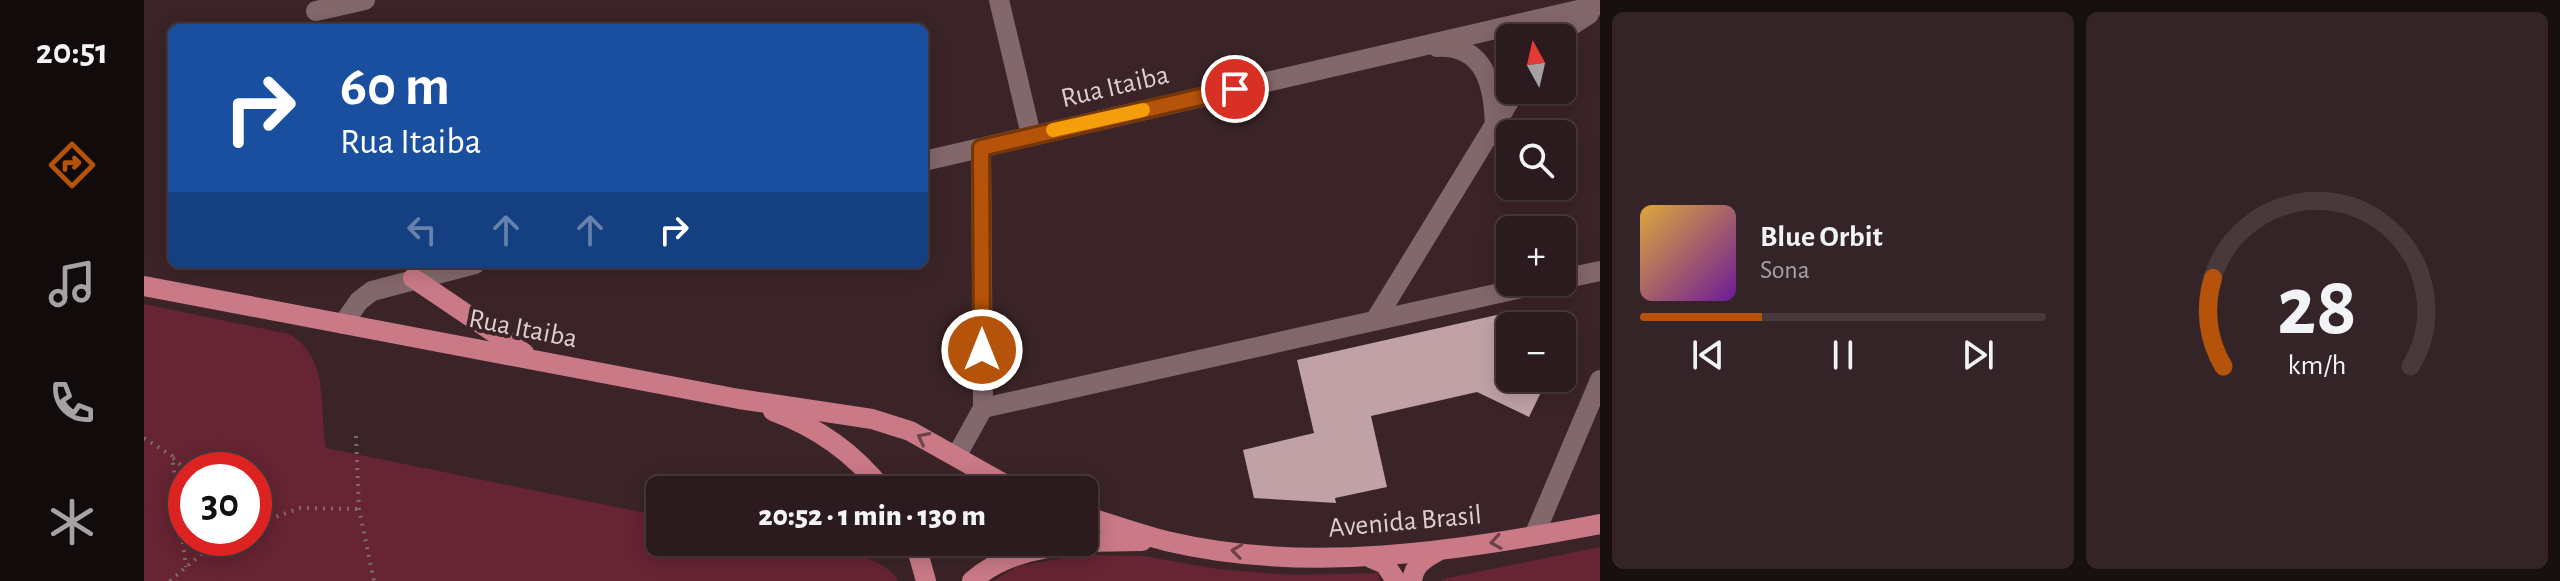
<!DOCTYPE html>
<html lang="pt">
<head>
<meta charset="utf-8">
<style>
	:root { --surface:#2c1b1e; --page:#342427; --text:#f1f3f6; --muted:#a6a1a4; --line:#48393c; --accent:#b45309 }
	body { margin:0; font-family:"Alegreya Sans",sans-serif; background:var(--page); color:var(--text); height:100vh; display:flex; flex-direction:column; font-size:30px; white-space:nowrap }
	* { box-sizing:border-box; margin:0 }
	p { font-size:26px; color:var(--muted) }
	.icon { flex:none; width:44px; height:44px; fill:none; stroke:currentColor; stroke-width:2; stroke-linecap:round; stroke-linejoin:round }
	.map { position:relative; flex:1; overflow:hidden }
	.panel { display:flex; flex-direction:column; gap:12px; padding:12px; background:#180f10; width:960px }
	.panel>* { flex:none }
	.guide { position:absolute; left:24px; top:24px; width:760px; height:244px; border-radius:12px; box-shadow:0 4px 20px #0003,0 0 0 2px var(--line); background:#1a4fa0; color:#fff; overflow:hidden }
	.needle { width:52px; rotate:352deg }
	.controls { position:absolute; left:1352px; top:24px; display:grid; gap:16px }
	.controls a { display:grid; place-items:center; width:80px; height:80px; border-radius:12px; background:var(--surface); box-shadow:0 4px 20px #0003,0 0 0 2px var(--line); font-size:40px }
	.speed { position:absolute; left:24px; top:452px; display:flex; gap:16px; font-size:40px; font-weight:700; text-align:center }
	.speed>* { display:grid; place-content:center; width:104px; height:104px; border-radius:50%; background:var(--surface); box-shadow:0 4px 20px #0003,0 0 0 2px var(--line); line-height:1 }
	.speed .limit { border:12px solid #d22; background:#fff; color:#111 }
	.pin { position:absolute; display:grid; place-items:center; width:68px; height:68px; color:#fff; margin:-34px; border:4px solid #fff; border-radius:50%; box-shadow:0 2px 8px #0007 }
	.me { position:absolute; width:88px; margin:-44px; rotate:0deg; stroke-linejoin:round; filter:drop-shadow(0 0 6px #0008) }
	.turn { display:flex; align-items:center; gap:28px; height:168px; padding:0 40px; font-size:36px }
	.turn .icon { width:104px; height:104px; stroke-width:2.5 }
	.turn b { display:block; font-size:56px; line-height:68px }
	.lanes { display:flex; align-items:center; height:76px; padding:0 40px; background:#0003; justify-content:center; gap:40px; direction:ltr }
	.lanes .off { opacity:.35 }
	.panel .card { flex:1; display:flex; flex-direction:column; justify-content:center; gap:12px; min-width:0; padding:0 28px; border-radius:12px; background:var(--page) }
	.panel .dial { align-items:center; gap:0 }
	.dial svg { height:208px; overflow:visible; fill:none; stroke:var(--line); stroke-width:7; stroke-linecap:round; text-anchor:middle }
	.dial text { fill:var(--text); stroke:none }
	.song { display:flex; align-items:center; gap:24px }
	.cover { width:96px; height:96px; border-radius:12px; background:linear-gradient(135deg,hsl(40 70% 55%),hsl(280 70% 35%)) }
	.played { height:8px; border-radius:4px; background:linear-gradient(90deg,var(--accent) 30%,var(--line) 30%) }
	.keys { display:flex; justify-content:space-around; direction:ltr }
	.panel .tiles { flex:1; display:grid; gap:12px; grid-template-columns:repeat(2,1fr) }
	.trip { position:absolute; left:502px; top:476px; width:452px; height:80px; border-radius:12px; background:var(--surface); box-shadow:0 4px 20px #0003,0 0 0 2px var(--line); font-weight:800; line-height:80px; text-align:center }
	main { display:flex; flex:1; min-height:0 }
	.tabs { display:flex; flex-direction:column; width:144px; justify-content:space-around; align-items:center; background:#120b0c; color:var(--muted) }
	.tabs .icon { width:56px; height:56px }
	.tabs .active { color:var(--accent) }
	.tabs b { font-size:36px; color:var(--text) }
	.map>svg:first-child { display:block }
	.green { fill:#672433; fill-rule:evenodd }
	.building { fill:#c0a2a6 }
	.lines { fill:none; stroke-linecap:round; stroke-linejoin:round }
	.path { stroke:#7e6a6d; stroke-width:4; stroke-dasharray:2 6; stroke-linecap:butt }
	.minor { stroke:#83686b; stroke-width:20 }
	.primary { stroke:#ca7987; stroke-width:20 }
	.oneway { stroke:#6d4249 }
	.route-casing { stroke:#753606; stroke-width:20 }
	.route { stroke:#b45309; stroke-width:14 }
	.slow { stroke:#f59e0b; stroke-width:14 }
	.labels { text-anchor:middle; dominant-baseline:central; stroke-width:8; stroke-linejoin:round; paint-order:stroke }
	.street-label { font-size:28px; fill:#deced0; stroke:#3b2428 }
</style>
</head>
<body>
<main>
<nav class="tabs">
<b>20:51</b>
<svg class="icon active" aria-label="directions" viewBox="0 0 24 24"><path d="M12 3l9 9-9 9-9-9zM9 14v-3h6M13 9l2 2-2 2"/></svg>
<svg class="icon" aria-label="music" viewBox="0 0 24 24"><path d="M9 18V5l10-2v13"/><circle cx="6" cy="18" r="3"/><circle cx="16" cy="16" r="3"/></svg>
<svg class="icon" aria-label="phone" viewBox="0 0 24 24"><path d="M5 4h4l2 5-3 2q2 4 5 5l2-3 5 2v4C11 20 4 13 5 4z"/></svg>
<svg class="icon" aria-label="climate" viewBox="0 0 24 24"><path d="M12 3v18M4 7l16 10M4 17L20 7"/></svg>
</nav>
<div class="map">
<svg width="1456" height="581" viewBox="0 0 1456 581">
	<rect width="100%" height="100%" fill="#3b2428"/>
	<!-- green -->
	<g class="green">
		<path d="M0,304L145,334C186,358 175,405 182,448L516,516V542C566,542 729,533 754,581H0ZM42,470H110V538H42Z"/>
		<polygon points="1456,547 1456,581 1297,581 1299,579"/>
		<polygon points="938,555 999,556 1074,569 1148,575 1234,573 1236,581 849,581 874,566"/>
	</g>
	<!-- building -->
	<polygon class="building" points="1366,312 1366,378 1404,378 1385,417 1333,392 1227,416 1243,487 1191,498 1192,503 1110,498 1099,450 1170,433 1153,360"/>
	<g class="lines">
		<!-- path -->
		<g class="path">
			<polyline points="212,436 215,509 230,581"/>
			<polyline points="0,438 28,456 42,567"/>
			<polyline points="29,458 42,470"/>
			<polyline points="110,525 156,508 215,509"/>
			<polyline points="26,581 76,538"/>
		</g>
		<!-- minor -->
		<g class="minor">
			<polyline points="855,0 887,135"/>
			<polyline points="172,11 221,0"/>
			<polyline points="1408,38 1445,14"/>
			<path d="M1293,47C1342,44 1350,87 1351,127"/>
			<polyline points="780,161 1456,5"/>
			<polyline points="1418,279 1456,271"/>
			<polyline points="1232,319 1372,90"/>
			<polyline points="199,324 215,301 228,291 331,264"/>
			<polyline points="839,408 1405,282"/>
			<polyline points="813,455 839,408 837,148"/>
			<polyline points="1390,536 1456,380"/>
		</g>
		<!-- primary -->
		<g class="primary">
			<polyline points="269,278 380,353"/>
			<polyline points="0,286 595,399 728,419 766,431 871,490"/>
			<path d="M629,411C673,427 710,453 739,490"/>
			<path d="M940,516C967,524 994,534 1022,541C1165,575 1313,551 1456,524"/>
			<polyline points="771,542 782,581"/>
			<polyline points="940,542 998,541"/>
			<polyline points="1227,558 1241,564 1252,581"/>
			<path d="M828,581C859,553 899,548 940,542"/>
			<path d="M1268,581C1270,564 1280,559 1294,551"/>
		</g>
	</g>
	<!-- one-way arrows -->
	<defs><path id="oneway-chevron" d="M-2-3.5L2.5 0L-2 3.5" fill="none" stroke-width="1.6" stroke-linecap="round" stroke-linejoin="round" transform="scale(2)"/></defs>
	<g class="oneway">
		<use href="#oneway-chevron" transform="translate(779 438) rotate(-153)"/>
		<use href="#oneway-chevron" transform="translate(1352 542) rotate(171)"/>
		<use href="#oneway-chevron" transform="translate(1093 551) rotate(-173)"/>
	</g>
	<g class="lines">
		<!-- route casing -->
		<g class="route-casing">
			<polyline id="route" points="838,350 837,148 1091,89"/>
		</g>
		<!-- route -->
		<use href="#route" class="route"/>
		<!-- slow -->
		<polyline class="slow" points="909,130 999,110"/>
	</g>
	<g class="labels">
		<!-- street labels -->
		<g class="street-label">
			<text transform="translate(971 87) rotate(-13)">Rua Itaiba</text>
			<text transform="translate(379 329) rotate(11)">Rua Itaiba</text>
			<text transform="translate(1261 522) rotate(-5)">Avenida Brasil</text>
		</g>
	</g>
</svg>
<div class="controls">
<a><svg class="needle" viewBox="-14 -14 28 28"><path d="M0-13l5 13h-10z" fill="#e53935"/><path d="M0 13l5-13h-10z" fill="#a6a1a4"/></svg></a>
<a><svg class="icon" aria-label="search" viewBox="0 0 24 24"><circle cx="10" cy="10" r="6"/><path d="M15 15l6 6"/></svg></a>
<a>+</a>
<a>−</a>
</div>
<div class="speed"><div class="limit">30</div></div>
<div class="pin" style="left:1091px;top:89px;background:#d93025"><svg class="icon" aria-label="arrive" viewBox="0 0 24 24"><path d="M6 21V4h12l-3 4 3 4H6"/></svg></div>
<svg class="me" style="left:838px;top:350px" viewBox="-20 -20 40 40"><circle r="17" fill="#b45309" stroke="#fff" stroke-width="3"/><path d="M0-11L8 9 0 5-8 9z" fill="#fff"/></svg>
<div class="trip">20:52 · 1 min · 130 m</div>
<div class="guide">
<div class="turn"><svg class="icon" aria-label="right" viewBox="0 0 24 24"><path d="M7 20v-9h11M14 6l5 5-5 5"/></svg><div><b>60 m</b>Rua Itaiba</div></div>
<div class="lanes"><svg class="icon off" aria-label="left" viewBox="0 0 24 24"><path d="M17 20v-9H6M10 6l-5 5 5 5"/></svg><svg class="icon off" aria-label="ahead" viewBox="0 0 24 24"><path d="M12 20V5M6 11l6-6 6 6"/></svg><svg class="icon off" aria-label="ahead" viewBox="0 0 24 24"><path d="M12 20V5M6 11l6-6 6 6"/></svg><svg class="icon" aria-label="right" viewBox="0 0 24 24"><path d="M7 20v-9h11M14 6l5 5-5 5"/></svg></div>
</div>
</div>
<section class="panel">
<div class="tiles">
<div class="card">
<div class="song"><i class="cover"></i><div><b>Blue Orbit</b><p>Sona</p></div></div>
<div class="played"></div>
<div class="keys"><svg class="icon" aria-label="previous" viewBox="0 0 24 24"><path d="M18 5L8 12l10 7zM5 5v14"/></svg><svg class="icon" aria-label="pause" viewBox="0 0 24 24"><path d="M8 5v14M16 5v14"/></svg><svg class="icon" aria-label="next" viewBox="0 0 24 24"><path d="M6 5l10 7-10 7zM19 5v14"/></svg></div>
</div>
<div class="card dial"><svg viewBox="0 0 100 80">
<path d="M14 69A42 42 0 1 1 86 69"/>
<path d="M14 69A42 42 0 0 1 10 35" stroke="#b45309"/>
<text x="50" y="56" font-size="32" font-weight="700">28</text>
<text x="50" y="72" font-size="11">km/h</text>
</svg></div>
</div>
</section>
</main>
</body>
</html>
